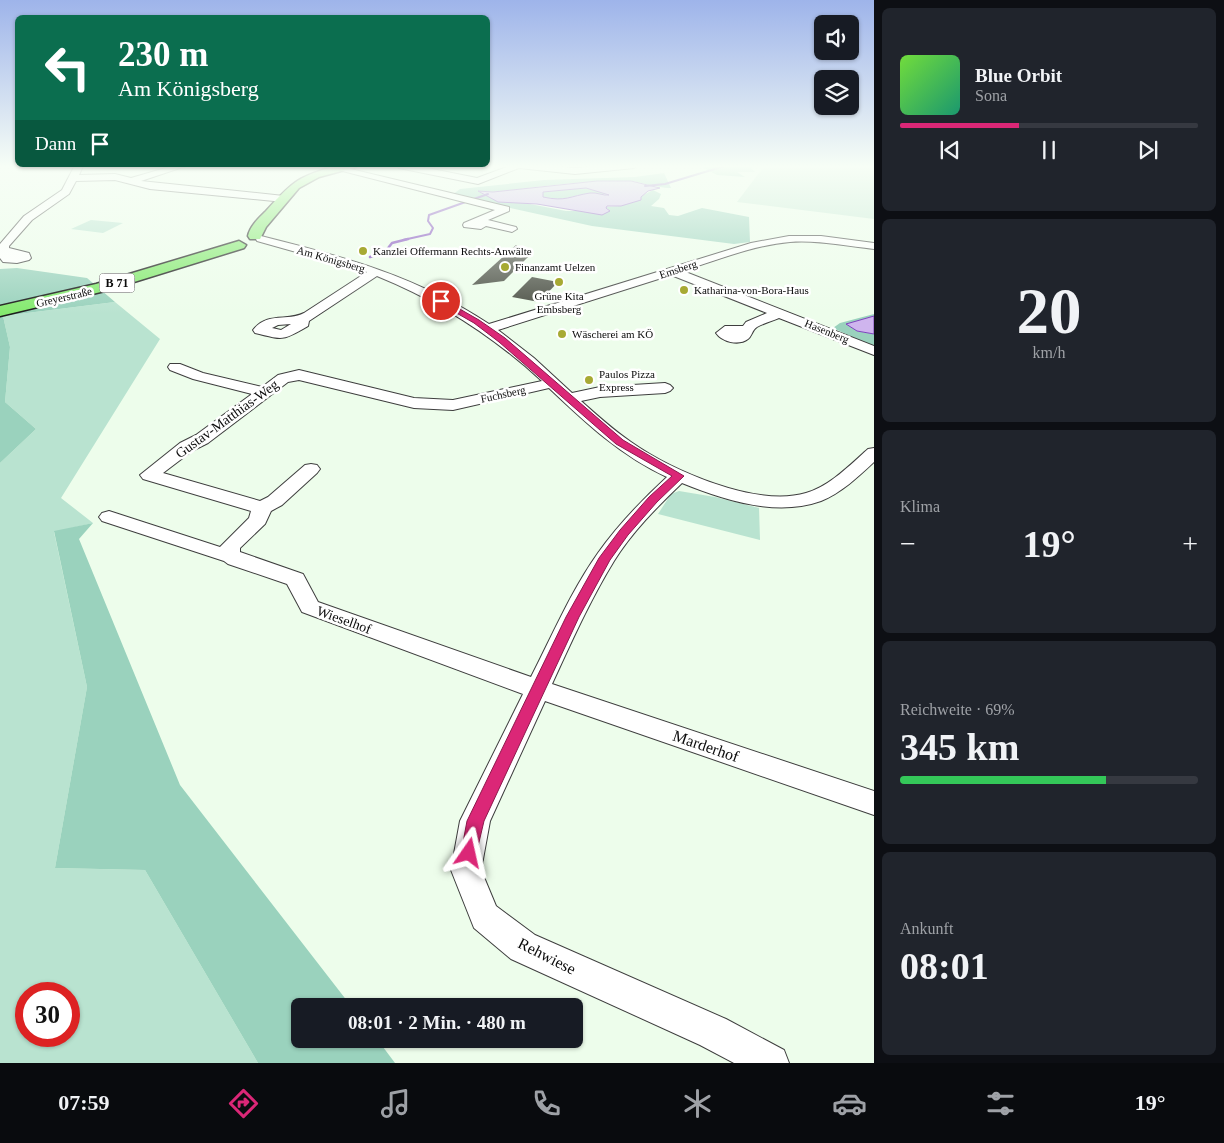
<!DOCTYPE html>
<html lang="de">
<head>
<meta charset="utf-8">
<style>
	:root { --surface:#171b24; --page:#20242c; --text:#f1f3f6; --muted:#9ea1a6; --line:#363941; --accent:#db2777 }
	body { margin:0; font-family:"Times New Roman",serif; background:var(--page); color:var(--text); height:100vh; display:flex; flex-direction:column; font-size:19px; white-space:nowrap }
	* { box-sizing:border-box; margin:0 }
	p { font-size:16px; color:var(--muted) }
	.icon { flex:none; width:28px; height:28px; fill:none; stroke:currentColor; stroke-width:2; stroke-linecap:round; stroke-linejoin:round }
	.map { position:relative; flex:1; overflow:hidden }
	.sheet { display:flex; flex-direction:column; gap:8px; padding:8px; background:#0d0f14; width:350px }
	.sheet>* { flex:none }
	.top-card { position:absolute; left:15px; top:15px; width:475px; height:152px; border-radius:8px; box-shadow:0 1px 4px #0004; background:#0b6e4f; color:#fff; overflow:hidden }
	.tools { position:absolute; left:814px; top:15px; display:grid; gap:10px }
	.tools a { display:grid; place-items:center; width:45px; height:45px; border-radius:8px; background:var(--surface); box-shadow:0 1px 4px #0004; font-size:25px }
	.speed { position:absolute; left:15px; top:982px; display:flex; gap:10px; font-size:25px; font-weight:700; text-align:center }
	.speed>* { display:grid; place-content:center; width:65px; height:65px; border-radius:50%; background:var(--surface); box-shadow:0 1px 4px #0004; line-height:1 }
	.speed .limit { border:8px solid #d22; background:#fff; color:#111 }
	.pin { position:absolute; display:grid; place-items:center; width:42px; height:42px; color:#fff; margin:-21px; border:2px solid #fff; border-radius:50%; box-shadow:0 1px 5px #0007 }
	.me { position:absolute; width:55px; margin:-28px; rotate:11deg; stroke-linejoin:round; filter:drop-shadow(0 0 4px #0008) }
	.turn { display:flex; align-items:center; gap:18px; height:105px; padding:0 20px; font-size:22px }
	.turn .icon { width:65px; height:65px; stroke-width:2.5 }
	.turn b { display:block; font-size:35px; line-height:42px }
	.then { display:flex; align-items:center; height:48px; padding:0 20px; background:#0003; gap:10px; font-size:19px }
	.big { font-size:38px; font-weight:800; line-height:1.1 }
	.sheet .card { flex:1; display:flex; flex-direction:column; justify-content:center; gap:8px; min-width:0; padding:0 18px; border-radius:8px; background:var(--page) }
	.sheet .dial { align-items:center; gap:0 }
	.dial b { font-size:65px; line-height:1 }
	.song { display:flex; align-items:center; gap:15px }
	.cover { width:60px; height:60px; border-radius:8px; background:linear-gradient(135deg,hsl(100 70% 55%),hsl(160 70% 35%)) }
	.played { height:5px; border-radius:2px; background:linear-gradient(90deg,var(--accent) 40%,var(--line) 40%) }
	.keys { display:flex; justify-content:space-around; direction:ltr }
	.heat { display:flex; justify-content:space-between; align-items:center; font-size:28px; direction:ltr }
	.charge { height:8px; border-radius:4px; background:linear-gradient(90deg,#34c759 69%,var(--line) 0) }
	.trip { position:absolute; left:291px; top:998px; width:292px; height:50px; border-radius:8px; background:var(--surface); box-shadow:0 1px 4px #0004; font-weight:800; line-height:50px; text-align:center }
	.tab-bar { display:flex; height:80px; justify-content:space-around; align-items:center; background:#090b0e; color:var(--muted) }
	.tab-bar .icon { width:35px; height:35px }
	.tab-bar .selected { color:var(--accent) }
	.tab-bar b { font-size:22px; color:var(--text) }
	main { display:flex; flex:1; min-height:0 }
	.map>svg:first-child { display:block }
	.green { fill:#b9e3d0; fill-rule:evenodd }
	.forest { fill:#9ad2bd }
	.pitch { fill:#c6e8d4 }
	.water { fill:#cfb5ee; stroke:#7d44bd; fill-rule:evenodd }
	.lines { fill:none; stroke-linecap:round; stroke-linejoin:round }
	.stream-far1 { stroke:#7d44bd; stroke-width:2 }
	.stream { stroke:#7d44bd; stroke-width:2.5 }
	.building { fill:#4e5248 }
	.minor-casing { stroke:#3e3e3e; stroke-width:2 }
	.major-casing { stroke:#1c1c1c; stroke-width:3 }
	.minor { fill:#fff; fill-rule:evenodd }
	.major { fill:#84e96f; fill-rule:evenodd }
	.route { fill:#db2777; stroke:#8e194d }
	.poi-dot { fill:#a7aa33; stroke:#fff; stroke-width:2 }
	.labels { text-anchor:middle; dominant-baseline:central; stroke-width:5; stroke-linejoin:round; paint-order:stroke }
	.far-poi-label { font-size:11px; fill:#0b0b0b; stroke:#fff; text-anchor:start }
	.far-street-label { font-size:11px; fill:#0b0b0b; stroke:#fff }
	.shield { fill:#fff; stroke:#545454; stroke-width:1 }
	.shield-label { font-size:12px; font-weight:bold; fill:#0b0b0b }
	.street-label { font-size:14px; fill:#0b0b0b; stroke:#fff }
	.near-street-label { font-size:16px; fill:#0b0b0b; stroke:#fff }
</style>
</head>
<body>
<main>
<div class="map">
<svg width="874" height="1063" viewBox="0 0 874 1063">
	<rect width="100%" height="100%" fill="#edfdeb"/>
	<!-- green -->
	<g class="green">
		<polygon points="91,220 123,223 103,233 71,229"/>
		<path d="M115,302L160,339L61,498L93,523L54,532L87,687L55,868L145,870L258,1063H0V463L36,429L5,402L10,347L3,316ZM26,994H69V1036H26Z"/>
		<polygon points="679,491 715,497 759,508 760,540 658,514 671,494"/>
	</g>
	<!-- forest -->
	<g class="forest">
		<polygon points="721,165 760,165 751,168 755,172 737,172 745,177 717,175 702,167"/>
		<path d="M664,173L671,188C656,188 643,182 629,181C584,180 538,187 493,192L479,191L484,195L566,211H610L606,207L621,206L653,190L661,194L659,199L651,206L664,208L669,215L678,216L702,208L749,217L750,242L734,244L592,226L452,195L460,189L544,180L635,177Z"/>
		<polygon points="586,188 610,194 602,195 591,193 561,200 543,197 543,192"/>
		<polygon points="17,268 87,278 115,302 3,316 10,347 5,402 36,429 0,463 0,269"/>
		<polygon points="874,314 874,316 847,324 857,331 874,334 874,347 833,328 840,323"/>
		<polygon points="93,523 79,539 180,785 351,1006 300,1006 300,1039 377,1039 395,1063 258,1063 145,870 55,868 87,687 54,531"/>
	</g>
	<!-- pitch -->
	<polygon class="pitch" points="765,165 874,165 874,219 737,202"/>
	<!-- water -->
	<g class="water">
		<path d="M597,181H631L660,188L648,191L641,197V200L621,206H607L606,208L610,211L602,215L537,204L498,202L478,191L493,192ZM586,188L609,195C603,196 597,192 590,193C570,196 566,202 543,197V192Z"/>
		<polygon points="874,316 874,334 857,331 846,324"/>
	</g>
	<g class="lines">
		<!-- stream-far1 -->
		<g class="stream-far1">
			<polyline points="645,186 665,184 728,165"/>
			<polyline points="403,240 430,234 433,228 428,221 429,215 488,194"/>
		</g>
		<!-- stream -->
		<polyline class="stream" points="370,257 385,252 392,243 408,239"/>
	</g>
	<!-- building -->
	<g class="building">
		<polygon points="516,245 530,255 504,281 472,285"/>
		<polygon points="532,277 558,282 539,302 512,297"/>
	</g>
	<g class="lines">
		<!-- minor casing -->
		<g class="minor-casing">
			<g id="minor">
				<polygon points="75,165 83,166 79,175 115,174 131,178 176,165 189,165 141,181 284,196 289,199 284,202 150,189 115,180 76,181 69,194 32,220 9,246 9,248 29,253 31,258 29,260 17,263 3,262 0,258 0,244 24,216 62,190"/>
				<polygon points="319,165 334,165 509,207 509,211 488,220 516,227 517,229 512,232 486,226 481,229 464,227 463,225 464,223 495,210"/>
				<polygon points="395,165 412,165 477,178 512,165 540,165 575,168 611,165 638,165 634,168 575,174 519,168 478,184 399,168"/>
				<path d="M261,236C345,257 416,276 489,324L751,243L789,236H821L874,243V249C846,246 818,240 790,242C754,245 717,260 683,271L874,346V355L779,318C772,321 764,323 757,327C752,330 752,336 748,339C739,346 722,342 716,333L725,326H743L746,322L767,313L671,275L498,330L534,358L572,393L600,387L665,383L670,385L673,388L670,391L665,393L600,397L581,401C597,415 613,430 631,442C671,470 756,508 806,493C830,486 850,465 868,449L874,448V462C858,477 841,493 821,501C776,517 724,500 682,483C657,507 632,532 614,561C590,600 571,643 552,684L874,791V815L545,701L490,821L481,870L496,906L535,935L726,1019L784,1050L789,1063H734L700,1045L511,959L474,928L451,870L460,821L523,694L302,612L287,584L228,564L224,561L102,521L99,517L102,513L109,511L220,547L249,518L251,511L143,479L140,475L180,443L196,435L252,394L193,379L170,370L168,367L170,364H180L203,373L262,387L278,375L299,370L414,398L453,400L542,381C493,336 439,301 377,276L309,321L308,326C282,341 284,340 255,333L253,330C268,311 287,322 304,313L367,272L257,241L256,239L257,237ZM291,324L281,330L272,328L278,325ZM299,380L414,408L453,410L549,388C586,423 621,456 667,477C642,500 618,525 598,553C571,591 552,636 531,677L318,602L303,574L240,552V548L265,524L271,511L282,505L317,473L320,469L317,465L311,464L305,465L268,497L260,501L163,473L192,451L208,443L288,382Z"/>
			</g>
		</g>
		<!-- major casing -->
		<g class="major-casing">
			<g id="major">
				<path d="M340,165H357L356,167L319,177L299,188L266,227L260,239H250L248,236C250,226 259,218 266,211C294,180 299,176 340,165Z"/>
				<polygon points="239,241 246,245 244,248 105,291 0,316 0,306 96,284"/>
			</g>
		</g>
		<!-- minor -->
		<use href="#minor" class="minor"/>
		<!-- major -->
		<use href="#major" class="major"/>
	</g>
	<!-- sky -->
	<linearGradient id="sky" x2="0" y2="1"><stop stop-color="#9eb4ea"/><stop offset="0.53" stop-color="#f7fef6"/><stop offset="1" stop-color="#f7fef6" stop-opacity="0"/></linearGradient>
	<rect width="874" height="314" fill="url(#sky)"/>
	<!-- route -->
	<polygon class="route" points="439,300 444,300 479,320 505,338 623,440 684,476 657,502 628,535 610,560 579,617 484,821 475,859 469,861 463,859 461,853 467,821 566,617 599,558 620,530 649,497 672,476 616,444 499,342 474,323 439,303"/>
	<!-- markers -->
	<g class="poi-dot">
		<circle cx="363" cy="251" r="5"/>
		<circle cx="505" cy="267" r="5"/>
		<circle cx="559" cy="282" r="5"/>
		<circle cx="684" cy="290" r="5"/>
		<circle cx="562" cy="334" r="5"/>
		<circle cx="589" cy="380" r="5"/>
	</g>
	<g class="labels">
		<!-- far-poi labels -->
		<g class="far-poi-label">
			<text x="373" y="251">Kanzlei Offermann Rechts-Anwälte</text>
			<text x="515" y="267">Finanzamt Uelzen</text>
			<text x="694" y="290">Katharina-von-Bora-Haus</text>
			<text x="559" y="296" text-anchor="middle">Grüne Kita<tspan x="559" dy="13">Embsberg</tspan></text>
			<text x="572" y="334">Wäscherei am KÖ</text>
			<text x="599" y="374">Paulos Pizza<tspan x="599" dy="13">Express</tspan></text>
		</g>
		<!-- far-street labels -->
		<g class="far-street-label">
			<text transform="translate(331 259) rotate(16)">Am Königsberg</text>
			<text transform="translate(678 269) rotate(-18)">Emsberg</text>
			<text transform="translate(64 297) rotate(-13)">Greyerstraße</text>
			<text transform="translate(827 331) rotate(22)">Hasenberg</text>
			<text transform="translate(503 394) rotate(-12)">Fuchsberg</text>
		</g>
		<!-- shield labels -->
		<rect class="shield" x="99.5" y="273.5" width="35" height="19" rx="4"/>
		<g class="shield-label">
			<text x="117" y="283">B 71</text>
		</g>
		<!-- street labels -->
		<g class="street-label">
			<text transform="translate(227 419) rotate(-36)">Gustav-Matthias-Weg</text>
			<text transform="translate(344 620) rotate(20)">Wieselhof</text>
		</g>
		<!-- near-street labels -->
		<g class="near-street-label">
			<text transform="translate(706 746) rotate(19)">Marderhof</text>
			<text transform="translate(547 956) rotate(27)">Rehwiese</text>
		</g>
	</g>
</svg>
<div class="tools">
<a><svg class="icon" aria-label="sound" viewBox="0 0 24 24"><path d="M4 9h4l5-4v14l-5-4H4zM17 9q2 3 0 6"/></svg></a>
<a><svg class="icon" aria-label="layers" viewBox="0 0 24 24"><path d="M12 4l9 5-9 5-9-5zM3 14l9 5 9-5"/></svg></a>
</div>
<div class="speed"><div class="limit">30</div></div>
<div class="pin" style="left:441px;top:301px;background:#d93025"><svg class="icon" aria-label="arrive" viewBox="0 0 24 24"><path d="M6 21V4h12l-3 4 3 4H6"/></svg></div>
<svg class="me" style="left:469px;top:853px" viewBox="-20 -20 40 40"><path d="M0-17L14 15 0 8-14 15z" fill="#db2777" stroke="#fff" stroke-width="4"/></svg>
<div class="trip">08:01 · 2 Min. · 480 m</div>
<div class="top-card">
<div class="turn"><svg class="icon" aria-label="left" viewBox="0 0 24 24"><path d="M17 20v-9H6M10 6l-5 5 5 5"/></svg><div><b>230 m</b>Am Königsberg</div></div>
<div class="then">Dann<svg class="icon" aria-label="arrive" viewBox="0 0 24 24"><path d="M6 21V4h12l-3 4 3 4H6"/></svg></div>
</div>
</div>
<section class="sheet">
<div class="card">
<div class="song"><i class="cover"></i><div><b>Blue Orbit</b><p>Sona</p></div></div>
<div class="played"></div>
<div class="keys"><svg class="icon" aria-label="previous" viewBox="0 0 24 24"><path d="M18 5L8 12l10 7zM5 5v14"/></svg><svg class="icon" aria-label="pause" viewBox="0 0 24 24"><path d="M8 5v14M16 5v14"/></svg><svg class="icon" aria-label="next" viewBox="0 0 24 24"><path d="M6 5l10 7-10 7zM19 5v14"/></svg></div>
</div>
<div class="card dial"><b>20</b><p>km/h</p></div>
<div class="card"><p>Klima</p>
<div class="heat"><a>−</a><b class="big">19°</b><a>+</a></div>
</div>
<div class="card"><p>Reichweite · 69%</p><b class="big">345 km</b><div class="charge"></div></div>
<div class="card"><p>Ankunft</p><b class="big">08:01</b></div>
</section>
</main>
<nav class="tab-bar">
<b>07:59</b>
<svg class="icon selected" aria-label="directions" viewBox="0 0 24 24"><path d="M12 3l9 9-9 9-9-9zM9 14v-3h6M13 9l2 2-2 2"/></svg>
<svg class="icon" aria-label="music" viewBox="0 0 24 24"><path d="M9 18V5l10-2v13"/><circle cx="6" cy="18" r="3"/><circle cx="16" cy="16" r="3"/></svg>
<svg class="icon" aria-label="phone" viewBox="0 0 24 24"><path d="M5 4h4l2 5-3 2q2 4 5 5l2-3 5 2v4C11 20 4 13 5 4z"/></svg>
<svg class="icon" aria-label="climate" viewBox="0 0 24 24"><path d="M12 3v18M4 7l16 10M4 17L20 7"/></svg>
<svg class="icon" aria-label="car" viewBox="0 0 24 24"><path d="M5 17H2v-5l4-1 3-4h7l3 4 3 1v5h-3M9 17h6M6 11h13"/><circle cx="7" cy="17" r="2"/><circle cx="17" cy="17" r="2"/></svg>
<svg class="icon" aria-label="filters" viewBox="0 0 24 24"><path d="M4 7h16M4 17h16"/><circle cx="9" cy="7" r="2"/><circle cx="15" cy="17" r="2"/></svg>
<b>19°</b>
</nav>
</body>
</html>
